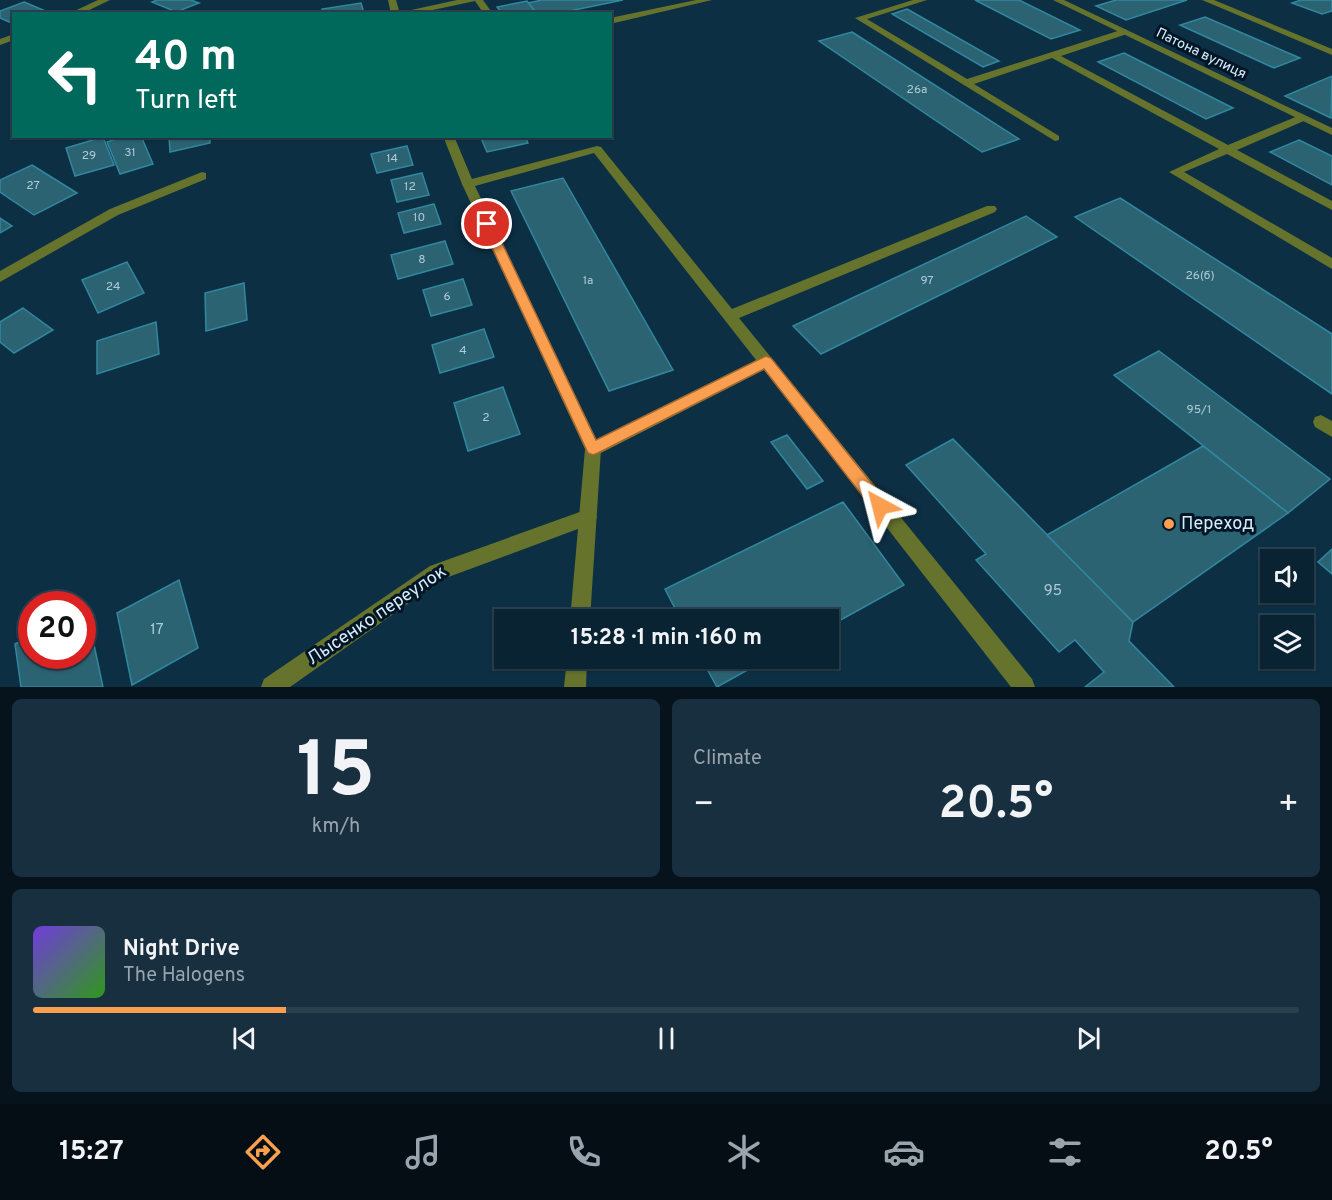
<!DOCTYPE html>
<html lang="en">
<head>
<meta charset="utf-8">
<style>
	:root { --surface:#0a2333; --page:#182f3f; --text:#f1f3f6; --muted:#99a4ac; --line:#2a404e; --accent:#fa9f4f }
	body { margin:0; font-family:Overpass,sans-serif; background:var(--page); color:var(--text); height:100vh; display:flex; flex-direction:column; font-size:22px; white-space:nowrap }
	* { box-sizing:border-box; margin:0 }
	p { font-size:20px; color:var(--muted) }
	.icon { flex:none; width:33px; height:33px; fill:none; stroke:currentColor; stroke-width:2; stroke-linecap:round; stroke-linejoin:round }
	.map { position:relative; height:687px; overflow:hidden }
	.sheet { display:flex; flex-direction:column; gap:12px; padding:12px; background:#06131c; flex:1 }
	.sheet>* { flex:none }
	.top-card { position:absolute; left:12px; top:12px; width:600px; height:126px; border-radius:0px; box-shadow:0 2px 4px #0004,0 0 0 2px var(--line); background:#00695c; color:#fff; overflow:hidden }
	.tools { position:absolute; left:1260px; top:549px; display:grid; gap:12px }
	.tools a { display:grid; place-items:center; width:54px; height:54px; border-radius:0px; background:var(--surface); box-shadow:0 2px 4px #0004,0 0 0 2px var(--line); font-size:30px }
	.speed { position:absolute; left:18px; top:591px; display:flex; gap:12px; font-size:30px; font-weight:700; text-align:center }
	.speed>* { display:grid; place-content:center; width:78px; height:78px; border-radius:50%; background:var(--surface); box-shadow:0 2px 4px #0004,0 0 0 2px var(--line); line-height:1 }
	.speed .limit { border:9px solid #d22; background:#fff; color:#111 }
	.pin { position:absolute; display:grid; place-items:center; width:51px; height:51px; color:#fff; margin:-26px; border:3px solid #fff; border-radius:50%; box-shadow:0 2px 6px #0007 }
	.me { position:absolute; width:66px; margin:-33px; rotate:322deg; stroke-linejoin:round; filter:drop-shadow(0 0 4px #0008) }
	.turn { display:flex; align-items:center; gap:21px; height:126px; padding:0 24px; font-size:27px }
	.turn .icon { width:78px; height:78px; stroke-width:2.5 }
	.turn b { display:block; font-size:42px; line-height:51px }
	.big { font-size:45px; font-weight:700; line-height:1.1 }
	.sheet .widget { flex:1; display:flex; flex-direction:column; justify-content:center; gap:9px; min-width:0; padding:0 21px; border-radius:9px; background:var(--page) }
	.sheet .dial { align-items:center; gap:0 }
	.dial b { font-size:78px; line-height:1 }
	.song { display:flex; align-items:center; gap:18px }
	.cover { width:72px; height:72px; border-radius:9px; background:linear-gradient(135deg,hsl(260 70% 55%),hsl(110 70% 35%)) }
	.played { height:6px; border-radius:3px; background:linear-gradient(90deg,var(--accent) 20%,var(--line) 20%) }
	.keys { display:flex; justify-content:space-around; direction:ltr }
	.heat { display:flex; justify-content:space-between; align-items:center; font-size:33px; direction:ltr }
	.sheet .tiles { flex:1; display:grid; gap:12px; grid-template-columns:1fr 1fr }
	.widget:last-child { grid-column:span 2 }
	.trip { position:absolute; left:494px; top:609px; width:345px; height:60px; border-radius:0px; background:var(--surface); box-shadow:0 2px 4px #0004,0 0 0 2px var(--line); font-weight:700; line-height:60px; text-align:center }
	.tab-bar { display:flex; height:96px; justify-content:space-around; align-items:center; background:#040e14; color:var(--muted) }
	.tab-bar .icon { width:42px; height:42px }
	.tab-bar .selected { color:var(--accent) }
	.tab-bar b { font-size:27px; color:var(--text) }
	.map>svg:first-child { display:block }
	.building { fill:#2c6372; stroke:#2f88a0; stroke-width:1.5 }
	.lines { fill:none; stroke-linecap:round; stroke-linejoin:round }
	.lane { fill:#65732c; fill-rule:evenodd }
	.street { fill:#65732c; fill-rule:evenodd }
	.route { fill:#fa9f4f; stroke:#a26733; stroke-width:1.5 }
	.poi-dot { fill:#fa9f4f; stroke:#001626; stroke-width:2 }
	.labels { text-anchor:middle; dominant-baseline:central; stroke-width:6; stroke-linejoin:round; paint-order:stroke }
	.number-label { font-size:12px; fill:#aecad8 }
	.far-street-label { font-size:14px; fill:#d9ecfa; stroke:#001626 }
	.near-number-label { font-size:15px; fill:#aecad8 }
	.near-poi-label { font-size:18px; fill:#d9ecfa; stroke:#001626; text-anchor:start }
	.near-street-label { font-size:18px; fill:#d9ecfa; stroke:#001626 }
</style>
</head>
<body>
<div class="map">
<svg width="1332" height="687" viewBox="0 0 1332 687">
	<rect width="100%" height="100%" fill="#0d2f44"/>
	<!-- building -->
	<g class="building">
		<polygon points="157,0 191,0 199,3 176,12 152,2"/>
		<polygon points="542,0 623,0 555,14 537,14 528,3"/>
		<polygon points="975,0 1019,0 1080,30 1051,39"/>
		<polygon points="1116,0 1187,0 1126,20 1096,6"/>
		<polygon points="1301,0 1332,0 1332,11 1322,14 1292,3"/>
		<polygon points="527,1 537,14 502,14 497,7"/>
		<polygon points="24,2 43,10 33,14 14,14 14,21 9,22 0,18 0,11"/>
		<polygon points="361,3 364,13 323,14 322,9"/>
		<polygon points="907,9 999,61 983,67 892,14"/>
		<polygon points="1205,17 1300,58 1274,68 1180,25"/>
		<polygon points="852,32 1019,139 982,152 819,41"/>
		<polygon points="1124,53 1233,108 1206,119 1098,62"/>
		<polygon points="1332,76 1331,118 1285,96"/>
		<polygon points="125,136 141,136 153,164 120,174 107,142"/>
		<polygon points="169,136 210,136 210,143 170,152"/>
		<polygon points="480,136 525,136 528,143 487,152"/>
		<polygon points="103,137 114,165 75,176 66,148"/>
		<polygon points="1299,140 1332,156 1332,185 1270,152"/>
		<polygon points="407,146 413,165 377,173 371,154"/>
		<polygon points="32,165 77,193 34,215 0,192 0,180"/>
		<polygon points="422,173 429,195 397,202 391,180"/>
		<polygon points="563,178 673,370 609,391 511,191"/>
		<polygon points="1120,198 1332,334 1332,394 1075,217"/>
		<polygon points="434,204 441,224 404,233 398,213"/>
		<polygon points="1026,216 1057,237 821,354 793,326"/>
		<polygon points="0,218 12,226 0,233"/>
		<polygon points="445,241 453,264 398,279 391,255"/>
		<polygon points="127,262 144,293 98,313 82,280"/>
		<polygon points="463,279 472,305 431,316 423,290"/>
		<polygon points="244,283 247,320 206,331 205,293"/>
		<polygon points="23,308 53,330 14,353 0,342 0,322"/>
		<polygon points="156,322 159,354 97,374 97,341"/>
		<polygon points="484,329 494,357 440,373 432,345"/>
		<polygon points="1159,351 1330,479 1288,513 1114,375"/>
		<polygon points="503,387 520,434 468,451 454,403"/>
		<polygon points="787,435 823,481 807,489 771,442"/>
		<polygon points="953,439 1133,622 1129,641 1174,687 1085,687 1104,672 1075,640 1059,652 976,560 986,554 906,465"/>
		<polygon points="1203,446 1288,513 1133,622 1047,535"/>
		<polygon points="843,502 904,585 828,627 828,620 681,620 665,589"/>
		<polygon points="1332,549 1332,574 1318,562"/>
		<polygon points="179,580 198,648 132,685 117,613"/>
		<polygon points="86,607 103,687 21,687 15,644 32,636 32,656 82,656 82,609"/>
		<polygon points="701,658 769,658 717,687"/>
	</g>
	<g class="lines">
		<!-- lane -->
		<g class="lane">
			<polygon points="457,0 483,0 493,14 484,14 475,1 414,14 393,14"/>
			<polygon points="696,0 712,0 610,24 610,18"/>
			<polygon points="913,0 927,0 867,19 967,79 1124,29 1127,30 1127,34 1061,56 1228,145 1298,116 1306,116 1306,120 1237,150 1332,201 1332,210 1227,154 1184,172 1332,258 1332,269 1169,172 1219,149 1052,58 974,84 1059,136 1059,140 1055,141 855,18"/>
			<polygon points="1202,0 1214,0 1332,49 1332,55"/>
			<polygon points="597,146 601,147 732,309 987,206 995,206 997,209 995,212 739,318 1032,679 1035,687 1011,687 764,370 599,454 593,456 587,454 585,449 587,444 756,360 594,153 468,188 462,184 464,181"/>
			<polygon points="1321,415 1332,421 1332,437 1315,427 1313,422 1315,417"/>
			<polygon points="588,509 594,511 597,517 594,523 443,579 290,687 261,687 264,679 430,566"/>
		</g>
		<!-- street -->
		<g class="street">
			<polygon points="98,0 110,0 81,14 68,14"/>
			<polygon points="388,0 396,0 400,14 391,14"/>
			<polygon points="1053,0 1064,0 1332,128 1332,135"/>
			<polygon points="14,34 14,40 0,45 0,39"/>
			<polygon points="443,136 454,136 474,184 601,449 590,620 570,620 585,449 462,184"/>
			<polygon points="202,172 206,173 206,179 118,215 0,282 0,271 110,209"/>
			<polygon points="567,658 587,658 586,687 564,687"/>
		</g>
	</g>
	<!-- route -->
	<polygon class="route" points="487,221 493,224 596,440 766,356 771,358 886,501 889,506 886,512 880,514 875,512 764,369 598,453 593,455 588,453 481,224"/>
	<!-- markers -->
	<circle class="poi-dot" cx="1169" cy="524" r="6"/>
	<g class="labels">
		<!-- number labels -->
		<g class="number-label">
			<text x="917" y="90">26а</text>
			<text x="130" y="153">31</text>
			<text x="89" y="156">29</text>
			<text x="392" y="159">14</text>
			<text x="33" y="186">27</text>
			<text x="410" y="187">12</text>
			<text x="419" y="218">10</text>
			<text x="422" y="260">8</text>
			<text x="1200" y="276">26(б)</text>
			<text x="588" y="281">1а</text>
			<text x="927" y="281">97</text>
			<text x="113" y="287">24</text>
			<text x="447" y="297">6</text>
			<text x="463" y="351">4</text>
			<text x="1199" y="410">95/1</text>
			<text x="486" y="418">2</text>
		</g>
		<!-- far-street labels -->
		<g class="far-street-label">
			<text transform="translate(1201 54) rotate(26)">Патона вулиця</text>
		</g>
		<!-- near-number labels -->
		<g class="near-number-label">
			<text x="1053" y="591">95</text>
			<text x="157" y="630">17</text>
		</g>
		<!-- near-poi labels -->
		<g class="near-poi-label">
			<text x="1181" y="524">Переход</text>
		</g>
		<!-- near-street labels -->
		<g class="near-street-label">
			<text transform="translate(377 616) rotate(-34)">Лысенко переулок</text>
		</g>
	</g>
</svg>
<div class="tools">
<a><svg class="icon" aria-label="sound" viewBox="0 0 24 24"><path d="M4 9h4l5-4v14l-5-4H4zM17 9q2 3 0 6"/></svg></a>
<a><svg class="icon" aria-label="layers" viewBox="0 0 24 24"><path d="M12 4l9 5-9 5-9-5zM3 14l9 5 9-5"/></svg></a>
</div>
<div class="speed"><div class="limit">20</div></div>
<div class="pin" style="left:487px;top:224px;background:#d93025"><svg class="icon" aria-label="arrive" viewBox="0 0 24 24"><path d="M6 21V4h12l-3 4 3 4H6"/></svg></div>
<svg class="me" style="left:880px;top:506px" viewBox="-20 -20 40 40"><path d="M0-17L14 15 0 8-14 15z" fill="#fa9f4f" stroke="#fff" stroke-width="4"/></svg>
<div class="trip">15:28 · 1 min · 160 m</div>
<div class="top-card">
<div class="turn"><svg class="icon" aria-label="left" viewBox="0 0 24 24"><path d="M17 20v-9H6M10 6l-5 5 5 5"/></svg><div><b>40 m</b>Turn left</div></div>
</div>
</div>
<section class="sheet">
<div class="tiles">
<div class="widget dial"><b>15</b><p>km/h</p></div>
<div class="widget"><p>Climate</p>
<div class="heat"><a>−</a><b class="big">20.5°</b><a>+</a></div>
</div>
<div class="widget">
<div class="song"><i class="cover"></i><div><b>Night Drive</b><p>The Halogens</p></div></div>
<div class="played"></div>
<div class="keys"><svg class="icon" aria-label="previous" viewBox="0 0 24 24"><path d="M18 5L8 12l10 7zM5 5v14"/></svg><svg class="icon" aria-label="pause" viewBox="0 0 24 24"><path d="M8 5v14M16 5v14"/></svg><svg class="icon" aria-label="next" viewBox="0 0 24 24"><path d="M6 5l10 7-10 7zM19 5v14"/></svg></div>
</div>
</div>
</section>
<nav class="tab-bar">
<b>15:27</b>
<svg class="icon selected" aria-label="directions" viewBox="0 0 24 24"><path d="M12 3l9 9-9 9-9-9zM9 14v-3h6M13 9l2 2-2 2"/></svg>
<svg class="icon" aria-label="music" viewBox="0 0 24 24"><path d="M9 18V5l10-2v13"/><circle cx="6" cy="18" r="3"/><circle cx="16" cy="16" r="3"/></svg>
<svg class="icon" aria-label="phone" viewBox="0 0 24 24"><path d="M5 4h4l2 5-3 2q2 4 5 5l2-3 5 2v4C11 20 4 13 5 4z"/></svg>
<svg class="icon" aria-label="climate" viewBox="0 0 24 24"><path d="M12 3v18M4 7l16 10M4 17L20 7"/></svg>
<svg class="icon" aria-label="car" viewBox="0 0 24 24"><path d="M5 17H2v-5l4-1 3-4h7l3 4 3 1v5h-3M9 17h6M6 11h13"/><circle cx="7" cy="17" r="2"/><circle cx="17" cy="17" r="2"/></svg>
<svg class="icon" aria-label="filters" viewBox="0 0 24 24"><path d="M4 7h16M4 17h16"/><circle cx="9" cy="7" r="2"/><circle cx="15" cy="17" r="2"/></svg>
<b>20.5°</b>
</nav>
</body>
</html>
